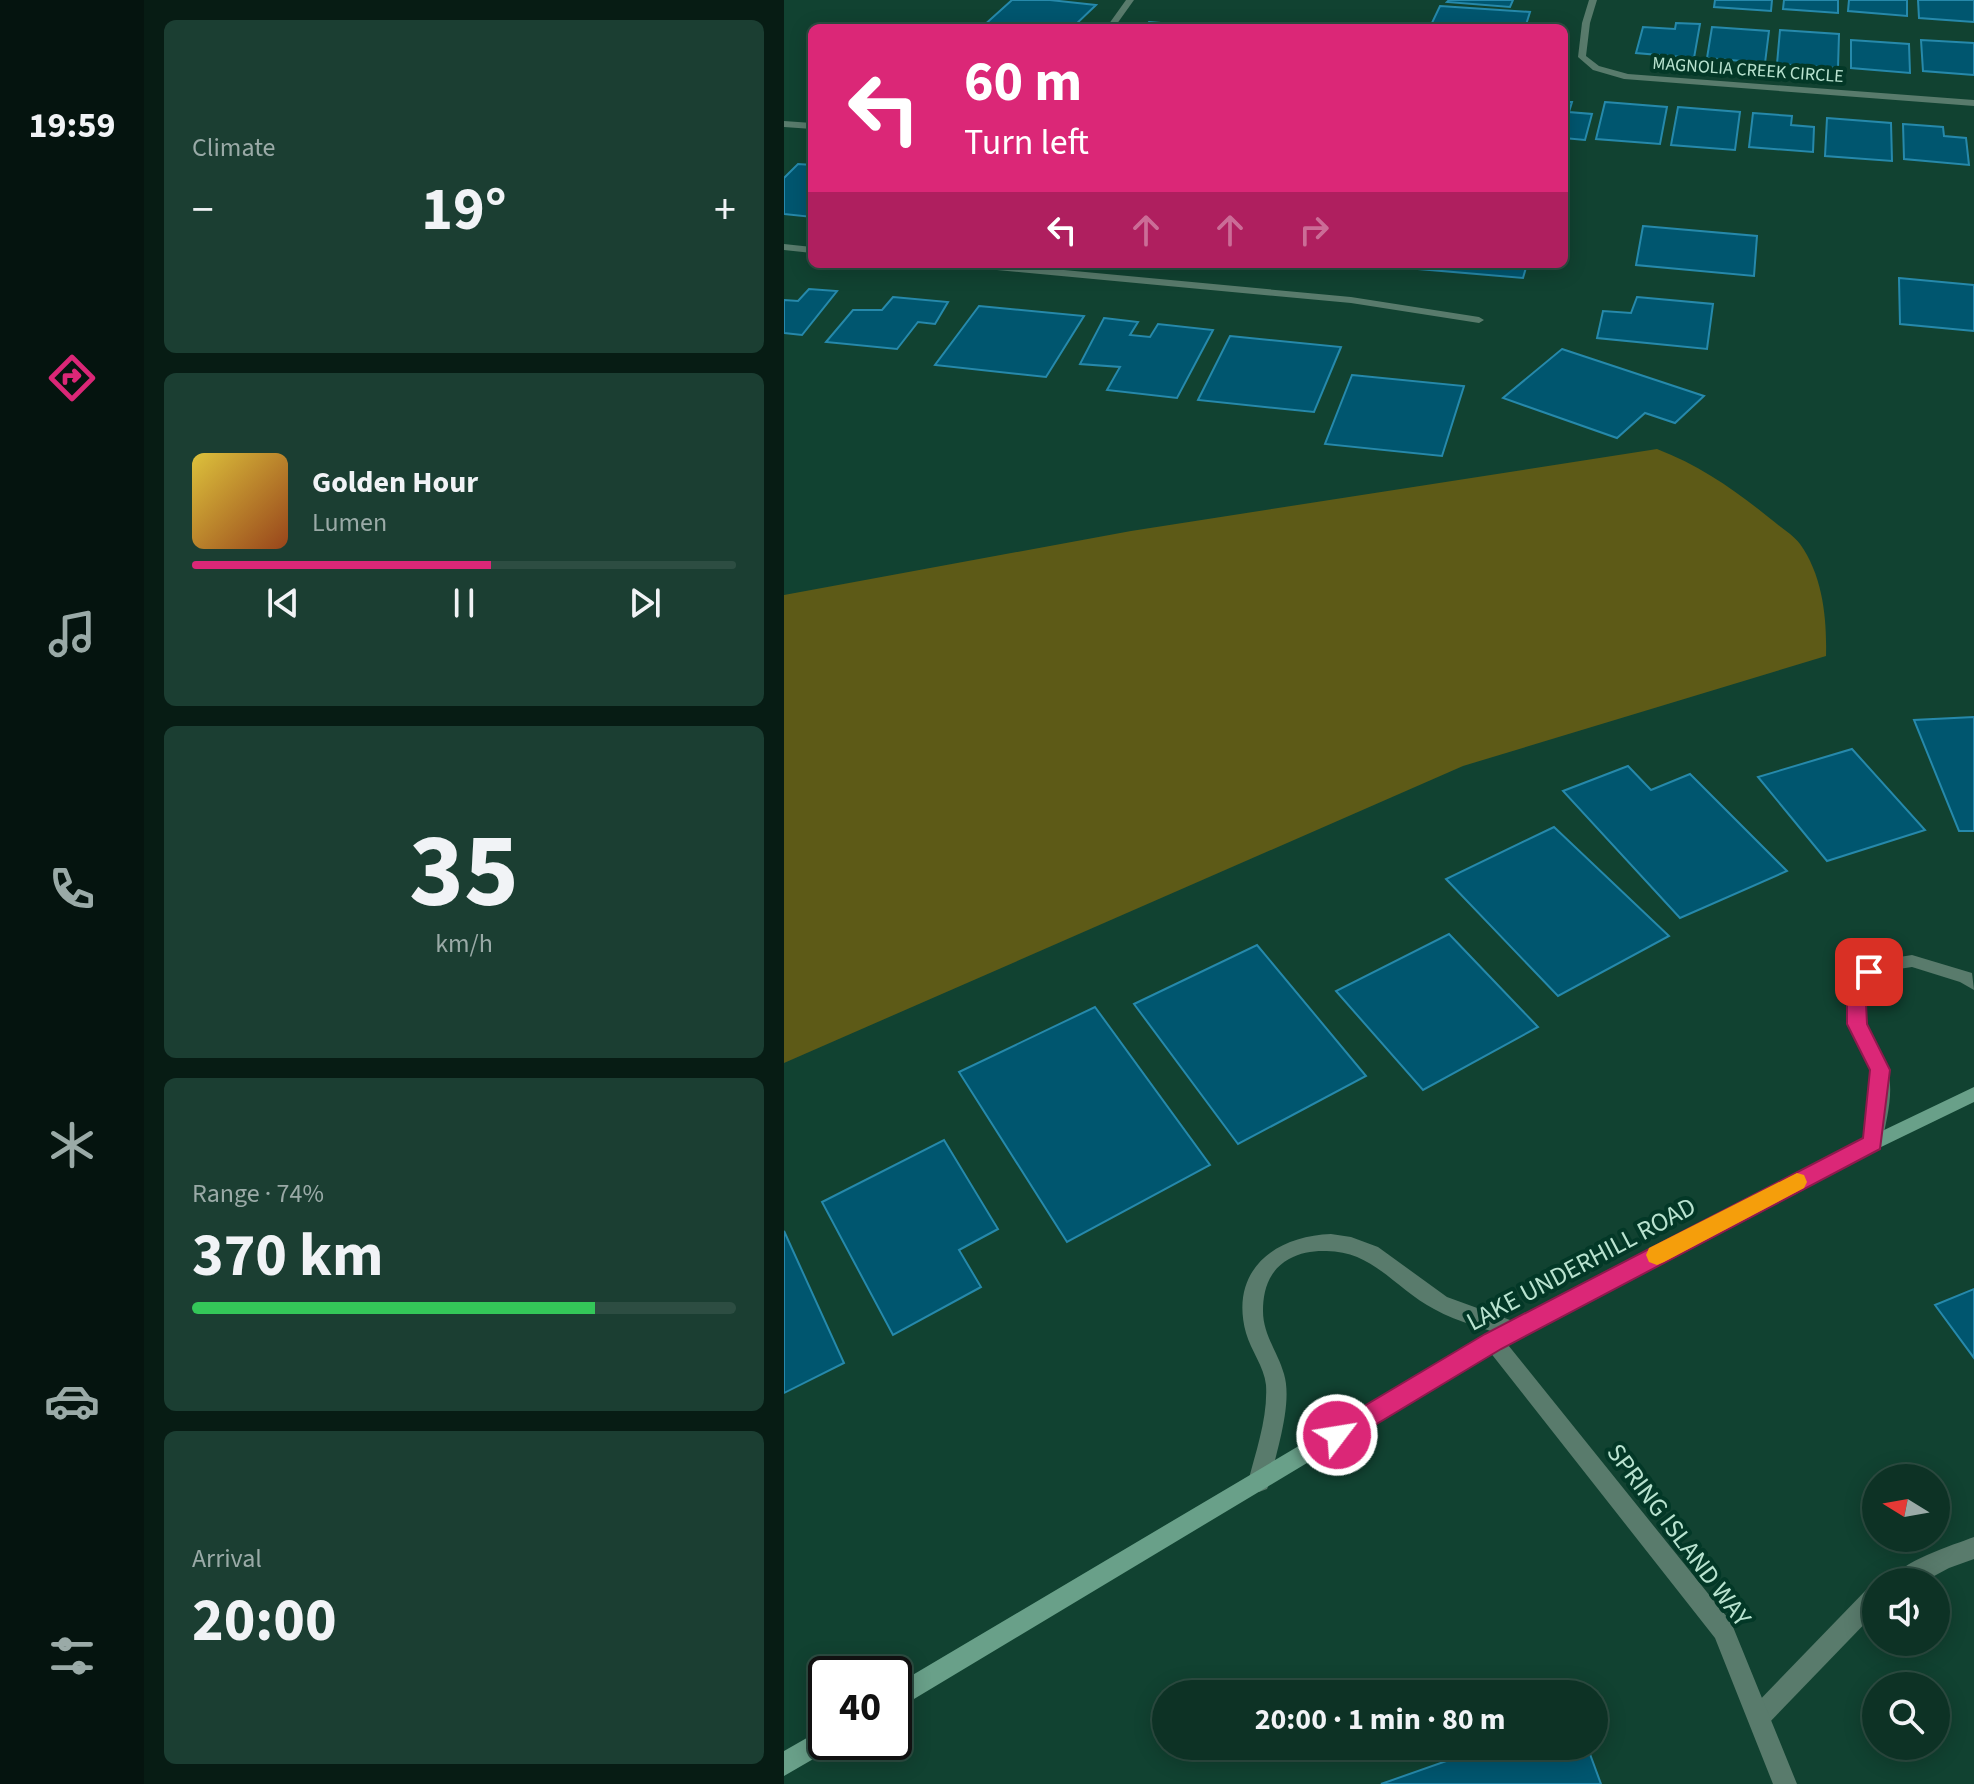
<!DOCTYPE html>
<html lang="en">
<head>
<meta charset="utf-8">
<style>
	:root { --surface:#0d3225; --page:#1b3e32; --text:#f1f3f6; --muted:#9aaaa7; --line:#2d4d42; --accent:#db2777 }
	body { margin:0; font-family:"Source Sans 3",sans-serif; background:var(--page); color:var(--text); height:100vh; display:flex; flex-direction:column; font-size:30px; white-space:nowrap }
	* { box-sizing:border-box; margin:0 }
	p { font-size:26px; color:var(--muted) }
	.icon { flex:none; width:44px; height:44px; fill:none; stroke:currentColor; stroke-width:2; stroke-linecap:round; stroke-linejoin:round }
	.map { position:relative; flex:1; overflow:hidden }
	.side { display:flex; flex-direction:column; gap:20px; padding:20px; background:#071c14; width:640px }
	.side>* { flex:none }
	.top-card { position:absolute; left:24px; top:24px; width:760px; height:244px; border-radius:12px; box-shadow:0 4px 20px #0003,0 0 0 2px var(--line); background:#db2777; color:#fff; overflow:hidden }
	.needle { width:52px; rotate:281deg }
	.controls { position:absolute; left:1078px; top:1464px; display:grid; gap:16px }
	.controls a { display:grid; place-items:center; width:88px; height:88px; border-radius:50%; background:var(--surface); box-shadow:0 4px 20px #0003,0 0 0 2px var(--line); font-size:40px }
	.speed { position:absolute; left:24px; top:1656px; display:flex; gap:16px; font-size:40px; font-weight:700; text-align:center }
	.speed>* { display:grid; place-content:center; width:104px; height:104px; border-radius:50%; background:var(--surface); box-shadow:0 4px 20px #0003,0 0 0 2px var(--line); line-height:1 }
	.speed .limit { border:4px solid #111; border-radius:12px; background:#fff; color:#111 }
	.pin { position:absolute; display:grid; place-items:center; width:68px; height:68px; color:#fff; margin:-34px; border-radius:16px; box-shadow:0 4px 12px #0006 }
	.me { position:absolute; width:88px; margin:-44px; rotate:59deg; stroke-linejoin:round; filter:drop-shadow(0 0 6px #0008) }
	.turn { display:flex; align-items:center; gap:28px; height:168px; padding:0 24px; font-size:36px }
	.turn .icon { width:104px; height:104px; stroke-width:2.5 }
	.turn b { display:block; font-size:56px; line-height:68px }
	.lanes { display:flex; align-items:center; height:76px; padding:0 24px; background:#0003; justify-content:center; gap:40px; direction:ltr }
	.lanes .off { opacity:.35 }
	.big { font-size:60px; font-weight:700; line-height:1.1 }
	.side .widget { flex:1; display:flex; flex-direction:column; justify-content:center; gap:12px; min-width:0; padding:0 28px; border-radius:12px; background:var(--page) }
	.side .dial { align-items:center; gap:0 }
	.dial b { font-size:104px; line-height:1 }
	.song { display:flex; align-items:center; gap:24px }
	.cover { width:96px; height:96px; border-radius:12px; background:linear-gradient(135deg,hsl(50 70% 55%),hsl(20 70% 35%)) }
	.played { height:8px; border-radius:4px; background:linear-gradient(90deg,var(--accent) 55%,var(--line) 55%) }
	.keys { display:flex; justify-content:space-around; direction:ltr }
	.heat { display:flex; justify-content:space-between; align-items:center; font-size:44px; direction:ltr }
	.charge { height:12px; border-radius:6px; background:linear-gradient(90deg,#34c759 74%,var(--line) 0) }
	.trip { position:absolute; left:368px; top:1680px; width:456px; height:80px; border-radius:40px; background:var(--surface); box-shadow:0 4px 20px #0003,0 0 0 2px var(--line); font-weight:700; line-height:80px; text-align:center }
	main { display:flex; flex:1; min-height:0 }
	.tab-bar { display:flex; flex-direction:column; width:144px; justify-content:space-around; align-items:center; background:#05140f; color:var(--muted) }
	.tab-bar .icon { width:56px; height:56px }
	.tab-bar .current { color:var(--accent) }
	.tab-bar b { font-size:36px; color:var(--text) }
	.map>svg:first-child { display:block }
	.green { fill:#5d5a17 }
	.building { fill:#00566f; stroke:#2689ab; stroke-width:2 }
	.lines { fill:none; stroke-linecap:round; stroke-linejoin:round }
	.lane { fill:#597b6c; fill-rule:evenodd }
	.street { fill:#597b6c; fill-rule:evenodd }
	.secondary { fill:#69a089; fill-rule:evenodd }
	.route { fill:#db2777; stroke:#8e194d; stroke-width:2 }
	.slow { fill:#f59e0b }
	.labels { text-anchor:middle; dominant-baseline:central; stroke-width:8; stroke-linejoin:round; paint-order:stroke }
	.far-street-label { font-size:18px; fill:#b9e3d0; stroke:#033827 }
	.near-street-label { font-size:26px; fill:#b9e3d0; stroke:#033827 }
</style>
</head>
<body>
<main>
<nav class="tab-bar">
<b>19:59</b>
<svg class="icon current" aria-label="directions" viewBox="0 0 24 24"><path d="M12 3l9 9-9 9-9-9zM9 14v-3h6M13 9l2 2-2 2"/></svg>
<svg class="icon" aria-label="music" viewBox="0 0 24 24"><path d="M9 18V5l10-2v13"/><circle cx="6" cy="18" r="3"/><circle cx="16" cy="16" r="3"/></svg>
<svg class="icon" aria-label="phone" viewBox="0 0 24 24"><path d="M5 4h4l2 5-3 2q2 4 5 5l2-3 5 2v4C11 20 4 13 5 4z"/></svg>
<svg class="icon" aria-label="climate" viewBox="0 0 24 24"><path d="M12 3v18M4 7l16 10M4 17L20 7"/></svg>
<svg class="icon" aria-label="car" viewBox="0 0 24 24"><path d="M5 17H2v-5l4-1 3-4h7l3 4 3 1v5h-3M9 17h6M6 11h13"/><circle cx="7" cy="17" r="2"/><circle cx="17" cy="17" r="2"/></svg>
<svg class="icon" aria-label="filters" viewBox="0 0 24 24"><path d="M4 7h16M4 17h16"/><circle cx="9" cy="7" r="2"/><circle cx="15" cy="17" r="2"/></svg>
</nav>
<section class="side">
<div class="widget"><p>Climate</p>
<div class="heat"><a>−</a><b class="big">19°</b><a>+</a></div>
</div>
<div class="widget">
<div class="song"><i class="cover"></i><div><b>Golden Hour</b><p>Lumen</p></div></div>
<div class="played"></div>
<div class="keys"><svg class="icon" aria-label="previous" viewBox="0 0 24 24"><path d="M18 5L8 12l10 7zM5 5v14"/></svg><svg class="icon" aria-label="pause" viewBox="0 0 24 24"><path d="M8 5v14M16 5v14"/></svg><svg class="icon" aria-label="next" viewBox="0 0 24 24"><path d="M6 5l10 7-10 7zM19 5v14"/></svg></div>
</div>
<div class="widget dial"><b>35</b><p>km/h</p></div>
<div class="widget"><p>Range · 74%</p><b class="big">370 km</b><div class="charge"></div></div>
<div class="widget"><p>Arrival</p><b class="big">20:00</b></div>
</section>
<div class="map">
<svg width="1190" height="1784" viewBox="0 0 1190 1784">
	<rect width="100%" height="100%" fill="#114231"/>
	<!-- green -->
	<path class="green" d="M873,449C917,466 951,490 988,520C996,527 1009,535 1016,544C1039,576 1043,619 1042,656L679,766L0,1063V595L347,531Z"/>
	<!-- building -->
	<g class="building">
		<polygon points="228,0 266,0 312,5 288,28 246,23 240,28 198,27"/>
		<polygon points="665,0 729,0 726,7 663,2"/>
		<polygon points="931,0 988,0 987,11 930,7"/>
		<polygon points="1000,0 1054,0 1054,13 999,9"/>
		<polygon points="1065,0 1123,0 1123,16 1064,11"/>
		<polygon points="1134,0 1190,0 1190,22 1135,18"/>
		<polygon points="656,6 746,12 741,28 646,27"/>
		<polygon points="365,22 402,25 400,28 361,28"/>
		<polygon points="892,23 916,24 910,58 852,53 859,27 891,29"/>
		<polygon points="928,27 985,31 981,63 923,58"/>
		<polygon points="996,30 1055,34 1054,68 993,64"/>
		<polygon points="1067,40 1125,44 1126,73 1067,68"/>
		<polygon points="1137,40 1190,43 1190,75 1139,71"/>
		<polygon points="780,102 788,102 785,112 808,114 801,140 780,138"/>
		<polygon points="821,102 883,107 876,144 812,139"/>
		<polygon points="894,107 956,112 951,150 887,145"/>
		<polygon points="969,113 1008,116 1007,125 1030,127 1029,152 965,147"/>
		<polygon points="1043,118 1107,123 1108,161 1041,156"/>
		<polygon points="1119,124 1159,127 1160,136 1182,138 1185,165 1120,159"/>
		<polygon points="14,164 28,165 28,217 0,214 0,178"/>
		<polygon points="859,226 973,236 970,276 852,265"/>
		<polygon points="637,264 743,264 739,278 635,269"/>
		<polygon points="1115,278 1190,285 1190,331 1116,324"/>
		<polygon points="25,289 53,291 18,335 0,333 0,300 14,301"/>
		<polygon points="109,297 164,302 151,324 134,322 113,349 42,342 69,310 98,310"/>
		<polygon points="853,297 929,304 923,349 813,338 819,311 847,313"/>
		<polygon points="195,306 300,316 262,377 151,365"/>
		<polygon points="320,318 354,322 346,335 366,337 374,324 429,330 393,398 323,390 336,367 296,364"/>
		<polygon points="446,336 557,347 530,412 414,400"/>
		<polygon points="778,349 920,396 891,423 861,413 833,438 719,398"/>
		<polygon points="568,375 680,386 658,456 541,444"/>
		<polygon points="1190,717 1190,831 1175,831 1130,720"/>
		<polygon points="1068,749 1141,830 1043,861 974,777"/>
		<polygon points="844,766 867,790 906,774 1003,871 896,918 779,791"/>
		<polygon points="770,827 885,936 774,996 662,879"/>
		<polygon points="665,934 754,1027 639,1090 552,991"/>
		<polygon points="473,945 582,1076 454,1144 350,1004"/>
		<polygon points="311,1007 426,1165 283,1242 175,1072"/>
		<polygon points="160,1140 214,1229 175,1250 197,1287 109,1335 38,1202"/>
		<polygon points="0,1231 60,1363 0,1393"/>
		<polygon points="1190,1289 1190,1358 1151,1305"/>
		<polygon points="705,1746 803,1746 817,1784 597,1784"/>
	</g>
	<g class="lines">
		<!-- lane -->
		<g class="lane">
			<polygon points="342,0 350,0 330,28 322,28"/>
			<path d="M1190,1537V1559L1165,1568L1139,1582H1106C1114,1562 1169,1545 1190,1537Z"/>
			<polygon points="1092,1585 1092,1612 983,1725 975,1729 967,1725 963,1717 967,1709 1084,1588"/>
		</g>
		<!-- street -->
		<g class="street">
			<polygon points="805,0 813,0 806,23 802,56 815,66 844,74 1190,100 1190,106 840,79 809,70 794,57 798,23"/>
			<polygon points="0,121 28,123 28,129 0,127"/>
			<polygon points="0,244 28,247 28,253 0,250"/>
			<polygon points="176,264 215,264 567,297 695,317 700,320 695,323 567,303 181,267"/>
			<path d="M1128,955L1188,973L1190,990L1176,982L1128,967L1095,972C1081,993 1078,1018 1090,1042C1095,1053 1103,1062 1105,1075C1109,1098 1102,1121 1098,1143L1095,1148L1089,1150L1083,1148L1080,1143L1088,1095V1076L1085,1065L1070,1036L1065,1005L1070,985L1084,962Z"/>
			<path d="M547,1234L567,1237L594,1247L663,1297L737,1324L740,1330L737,1336L730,1339C704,1329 675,1323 650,1309C611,1289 588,1249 539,1251C527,1251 516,1253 505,1259C485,1270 479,1290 479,1311C479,1335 494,1352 500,1374C509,1404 492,1452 486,1482L483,1489L475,1492L467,1489L464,1482C472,1451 484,1417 482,1385C480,1366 467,1351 462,1333C445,1271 490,1236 547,1234Z"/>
			<polygon points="709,1332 716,1335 947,1622 1013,1784 989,1784 931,1638 702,1347 699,1341 702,1335"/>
		</g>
		<!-- secondary -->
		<g class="secondary">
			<polygon points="1190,1087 1190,1102 1062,1164 716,1347 110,1711 110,1686 702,1335 1050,1154"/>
			<polygon points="42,1727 42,1742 52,1742 50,1747 0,1776 0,1751"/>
		</g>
	</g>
	<!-- route -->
	<polygon class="route" points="1085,965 1095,972 1082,1003 1083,1024 1106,1070 1096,1149 717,1349 561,1443 553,1446 545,1443 541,1435 545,1427 701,1334 1079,1138 1086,1070 1063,1024 1063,1003 1067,987 1079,967"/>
	<!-- slow -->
	<polygon class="slow" points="1013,1173 1020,1175 1023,1182 1020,1188 880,1262 873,1265 865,1262 862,1255 865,1248"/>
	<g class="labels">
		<!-- far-street labels -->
		<g class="far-street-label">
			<text transform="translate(964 70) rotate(4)">MAGNOLIA CREEK CIRCLE</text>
		</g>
		<!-- near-street labels -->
		<g class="near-street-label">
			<text transform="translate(797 1264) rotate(-28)">LAKE UNDERHILL ROAD</text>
			<text transform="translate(895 1535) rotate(53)">SPRING ISLAND WAY</text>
		</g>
	</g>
</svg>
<div class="controls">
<a><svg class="needle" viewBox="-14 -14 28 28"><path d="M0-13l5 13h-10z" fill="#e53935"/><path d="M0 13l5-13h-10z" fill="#9aaaa7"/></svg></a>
<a><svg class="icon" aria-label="sound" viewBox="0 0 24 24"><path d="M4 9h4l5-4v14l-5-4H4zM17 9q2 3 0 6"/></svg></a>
<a><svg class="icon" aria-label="search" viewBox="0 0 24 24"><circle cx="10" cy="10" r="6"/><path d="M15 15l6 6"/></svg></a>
</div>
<div class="speed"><div class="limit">40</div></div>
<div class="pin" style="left:1085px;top:972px;background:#d93025"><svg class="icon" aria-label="arrive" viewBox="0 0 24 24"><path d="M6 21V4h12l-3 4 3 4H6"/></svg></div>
<svg class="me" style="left:553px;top:1435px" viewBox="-20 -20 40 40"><circle r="17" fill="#db2777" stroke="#fff" stroke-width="3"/><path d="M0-11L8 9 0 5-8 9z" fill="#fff"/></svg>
<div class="trip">20:00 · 1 min · 80 m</div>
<div class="top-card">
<div class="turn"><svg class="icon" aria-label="left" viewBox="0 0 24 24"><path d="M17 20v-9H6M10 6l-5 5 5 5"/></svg><div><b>60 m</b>Turn left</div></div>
<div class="lanes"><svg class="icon" aria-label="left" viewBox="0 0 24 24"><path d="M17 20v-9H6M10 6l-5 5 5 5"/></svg><svg class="icon off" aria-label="ahead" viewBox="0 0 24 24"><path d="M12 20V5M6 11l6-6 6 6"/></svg><svg class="icon off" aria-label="ahead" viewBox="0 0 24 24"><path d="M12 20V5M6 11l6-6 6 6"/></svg><svg class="icon off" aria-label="right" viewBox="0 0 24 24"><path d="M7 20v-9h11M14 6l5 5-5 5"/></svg></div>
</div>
</div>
</main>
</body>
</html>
